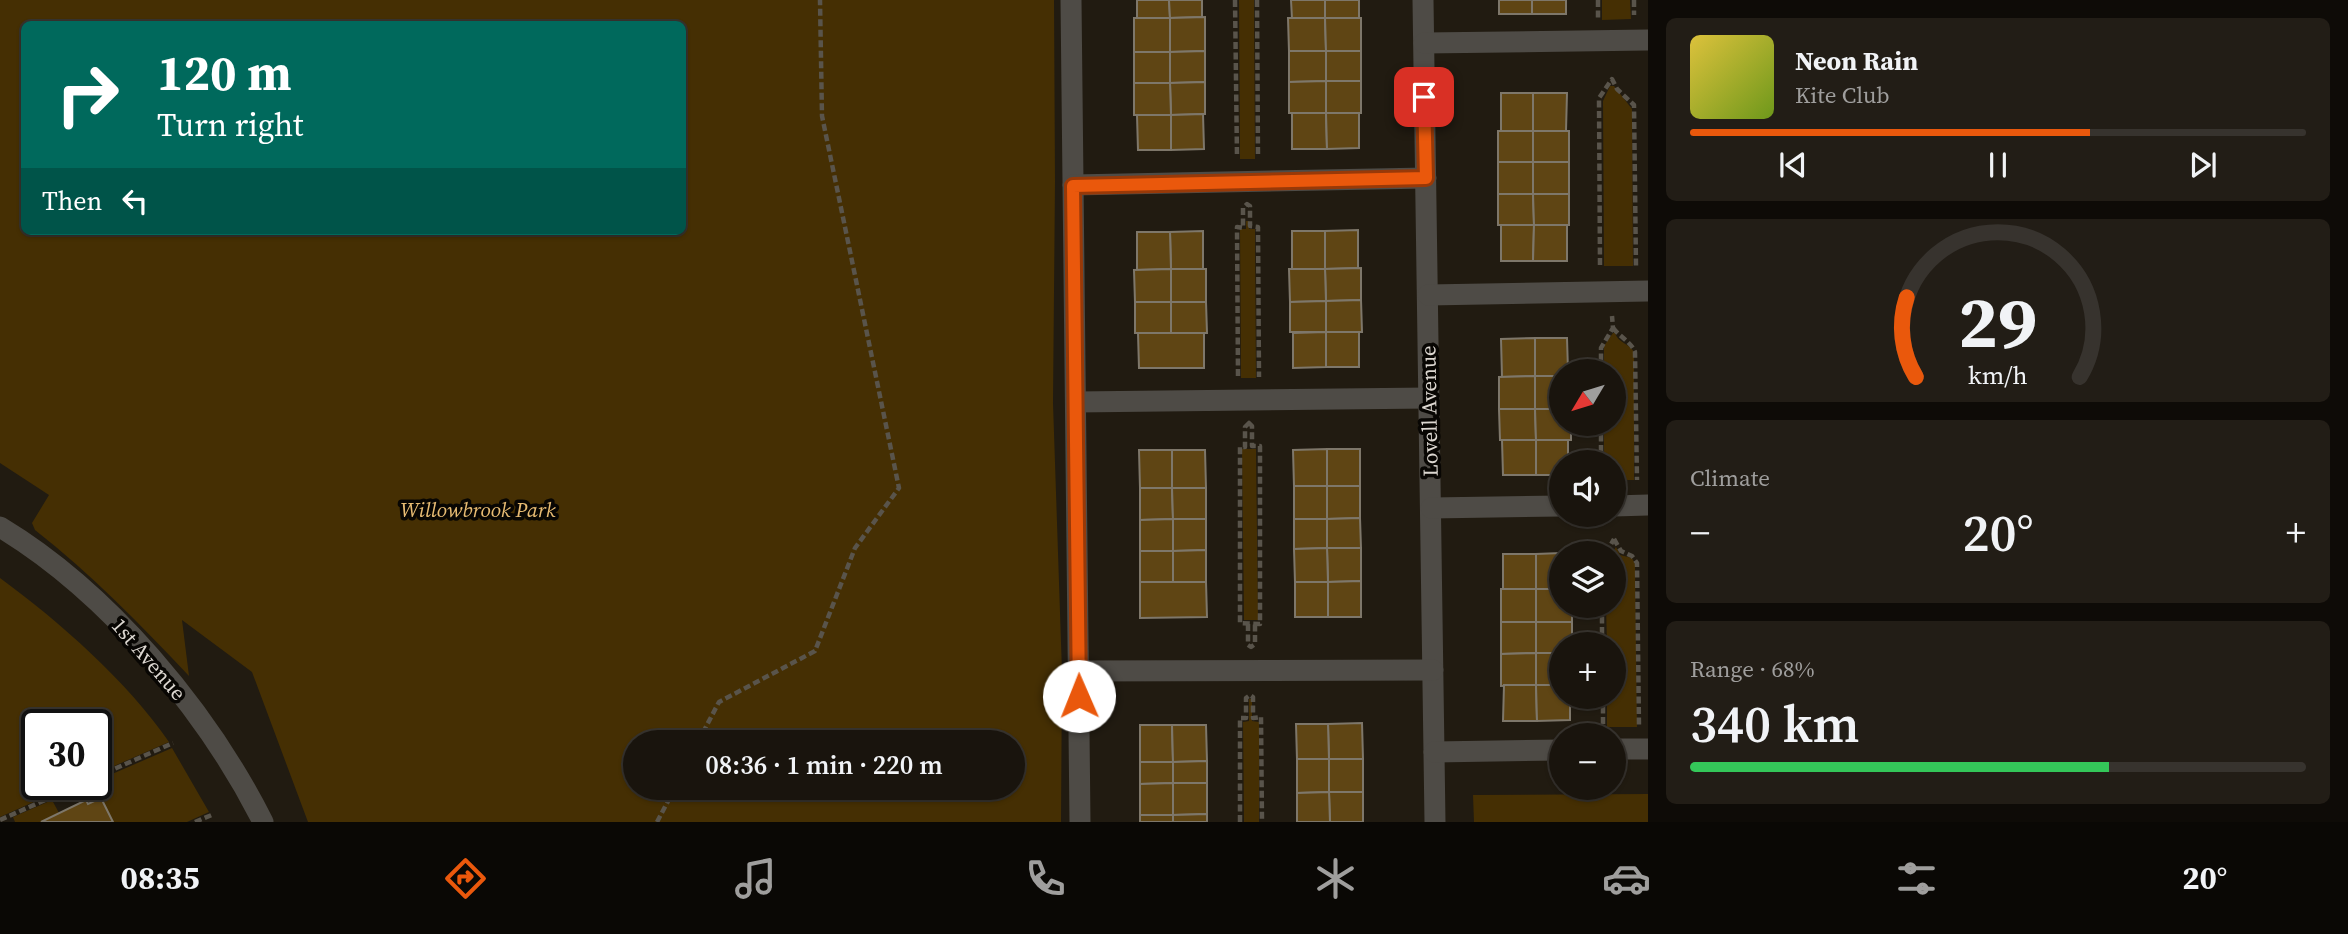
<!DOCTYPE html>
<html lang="en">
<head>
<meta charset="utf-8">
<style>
	:root { --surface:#19140d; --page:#221d16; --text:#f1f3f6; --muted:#9f9e9d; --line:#37332e; --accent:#ea580c }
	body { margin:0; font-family:"Source Serif 4",serif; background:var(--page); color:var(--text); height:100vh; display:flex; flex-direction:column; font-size:26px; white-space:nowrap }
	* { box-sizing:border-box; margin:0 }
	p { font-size:23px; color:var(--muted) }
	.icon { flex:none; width:38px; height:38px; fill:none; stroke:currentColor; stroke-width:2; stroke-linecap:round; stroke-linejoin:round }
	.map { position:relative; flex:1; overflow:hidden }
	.sheet { display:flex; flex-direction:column; gap:18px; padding:18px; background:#0e0b07; width:700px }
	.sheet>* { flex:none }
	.banner { position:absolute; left:21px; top:21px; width:665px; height:214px; border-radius:10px; box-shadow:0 2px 5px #0004,0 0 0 2px var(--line); background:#00695c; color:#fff; overflow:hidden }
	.needle { width:46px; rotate:232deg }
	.controls { position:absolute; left:1549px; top:359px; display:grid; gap:14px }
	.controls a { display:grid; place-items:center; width:77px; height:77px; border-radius:50%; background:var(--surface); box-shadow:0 2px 5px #0004,0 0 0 2px var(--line); font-size:35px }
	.speed { position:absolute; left:21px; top:709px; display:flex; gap:14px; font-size:35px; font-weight:700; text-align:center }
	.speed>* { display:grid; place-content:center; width:91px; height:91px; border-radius:50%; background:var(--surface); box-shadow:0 2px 5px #0004,0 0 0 2px var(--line); line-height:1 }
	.speed .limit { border:4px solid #111; border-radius:10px; background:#fff; color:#111 }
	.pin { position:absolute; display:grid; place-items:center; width:60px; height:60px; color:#fff; margin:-30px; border-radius:14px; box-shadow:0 4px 10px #0006 }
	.me { position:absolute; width:77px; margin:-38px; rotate:359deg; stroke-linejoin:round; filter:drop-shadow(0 0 5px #0008) }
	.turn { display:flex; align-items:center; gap:24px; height:147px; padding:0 21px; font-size:32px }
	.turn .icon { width:91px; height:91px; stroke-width:2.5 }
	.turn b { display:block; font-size:49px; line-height:60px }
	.then { display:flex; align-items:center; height:66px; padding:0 21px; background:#0003; gap:14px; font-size:26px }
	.big { font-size:52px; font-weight:600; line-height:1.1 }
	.sheet .tile { flex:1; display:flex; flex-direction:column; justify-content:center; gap:10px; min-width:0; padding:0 24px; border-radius:10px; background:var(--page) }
	.sheet .dial { align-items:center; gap:0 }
	.dial svg { height:182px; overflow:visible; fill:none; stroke:var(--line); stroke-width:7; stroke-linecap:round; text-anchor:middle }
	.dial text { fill:var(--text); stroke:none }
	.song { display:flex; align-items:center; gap:21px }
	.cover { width:84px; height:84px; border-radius:10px; background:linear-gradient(135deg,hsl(50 70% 55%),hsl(80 70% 35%)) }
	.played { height:7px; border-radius:4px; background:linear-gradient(90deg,var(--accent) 65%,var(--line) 65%) }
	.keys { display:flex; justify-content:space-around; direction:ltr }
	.heat { display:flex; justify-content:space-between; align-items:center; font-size:38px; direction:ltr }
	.charge { height:10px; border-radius:5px; background:linear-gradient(90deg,#34c759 68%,var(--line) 0) }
	.trip { position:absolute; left:623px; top:730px; width:402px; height:70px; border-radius:35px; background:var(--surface); box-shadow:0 2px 5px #0004,0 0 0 2px var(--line); font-weight:600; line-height:70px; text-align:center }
	.tab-bar { display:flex; height:112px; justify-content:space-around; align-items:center; background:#0a0805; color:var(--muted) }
	.tab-bar .icon { width:49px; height:49px }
	.tab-bar .active { color:var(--accent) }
	.tab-bar b { font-size:32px; color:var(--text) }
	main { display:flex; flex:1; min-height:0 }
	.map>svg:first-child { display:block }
	.green { fill:#452f03; fill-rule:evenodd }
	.building { fill:#5f4514; stroke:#7e776a; stroke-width:2 }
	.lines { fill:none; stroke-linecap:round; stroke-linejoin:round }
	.path { stroke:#59544b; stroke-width:4.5; stroke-dasharray:7 3.5; stroke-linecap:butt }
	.minor { stroke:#4e4b46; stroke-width:21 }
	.route-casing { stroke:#983908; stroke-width:18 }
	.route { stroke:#ea580c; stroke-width:12 }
	.labels { text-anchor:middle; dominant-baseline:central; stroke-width:7; stroke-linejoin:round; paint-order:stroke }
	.street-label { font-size:21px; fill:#dcd7d1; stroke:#080603 }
	.park-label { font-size:21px; font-style:italic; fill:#e8bc73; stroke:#080603 }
</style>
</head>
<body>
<main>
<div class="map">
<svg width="1648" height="822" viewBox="0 0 1648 822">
	<rect width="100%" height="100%" fill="#211b11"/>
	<!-- green -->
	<g class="green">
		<path d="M0,0H1054L1055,182L1053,403L1062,672L1061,822H308L252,672L182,620L189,676C140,624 91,574 35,530L32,523L49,495L0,463ZM24,24H682V231H24ZM1013,742V788H635V742Z"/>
		<polygon points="1239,0 1254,0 1255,159 1240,159"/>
		<polygon points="1602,0 1630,0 1631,19 1602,20"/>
		<polygon points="1610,86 1614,86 1632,109 1633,266 1604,266 1603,101"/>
		<polygon points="1246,221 1249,221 1249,229 1255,229 1256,378 1241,378 1240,229 1246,229"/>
		<path d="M1613,333H1615C1618,343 1629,343 1634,352V480H1614V462H1604V424H1614V371H1604V346Z"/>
		<polygon points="1242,449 1256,449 1258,620 1244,620"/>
		<polygon points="1616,547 1620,555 1632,558 1635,564 1637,727 1607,727 1607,697 1614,696 1614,644 1607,644 1606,606 1614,606 1612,553"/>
		<path d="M0,578C60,622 127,681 169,742L96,774V724H37V784H74L0,817Z"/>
		<polygon points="1249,699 1252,699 1252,721 1259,722 1259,822 1244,822 1243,722 1249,721"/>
		<polygon points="172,748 209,812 187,822 113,822 101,798 94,801 87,785 96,784 96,781"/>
		<polygon points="1648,794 1648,822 1474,822 1473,795"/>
		<polygon points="52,800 59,813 41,822 15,822 13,817"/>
	</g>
	<!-- building -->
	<g class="building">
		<polygon points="1137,0 1169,0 1170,18 1137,18"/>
		<polygon points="1169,0 1202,0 1202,17 1170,18"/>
		<polygon points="1291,0 1325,0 1325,18 1292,19"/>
		<rect x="1325" y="0" width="34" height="18"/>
		<rect x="1499" y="0" width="33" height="14"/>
		<rect x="1532" y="0" width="34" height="14"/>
		<polygon points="1205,17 1205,51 1170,52 1170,18"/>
		<rect x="1134" y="18" width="36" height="34"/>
		<polygon points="1288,18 1325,18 1326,51 1289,51"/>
		<polygon points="1325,18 1361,18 1361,51 1326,51"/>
		<polygon points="1205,51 1205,82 1170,83 1170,52"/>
		<polygon points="1289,51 1326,51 1326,81 1289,82"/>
		<rect x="1326" y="51" width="35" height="30"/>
		<rect x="1134" y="52" width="36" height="31"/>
		<rect x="1326" y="81" width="35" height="32"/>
		<polygon points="1326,81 1326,113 1289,113 1289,82"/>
		<polygon points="1205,82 1205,114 1171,115 1170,83"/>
		<polygon points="1134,83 1170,83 1171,115 1134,115"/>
		<rect x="1501" y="93" width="32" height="38"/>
		<polygon points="1533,93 1567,93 1566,131 1533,131"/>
		<polygon points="1292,113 1326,113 1327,149 1292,149"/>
		<polygon points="1326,113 1359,113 1359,148 1327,149"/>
		<polygon points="1203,114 1204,149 1171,150 1171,115"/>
		<polygon points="1137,115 1171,115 1171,150 1138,150"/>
		<rect x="1498" y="131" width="35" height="31"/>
		<rect x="1533" y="131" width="36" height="31"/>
		<rect x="1498" y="162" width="35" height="32"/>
		<rect x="1533" y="162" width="36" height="32"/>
		<polygon points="1498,194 1533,194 1534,225 1498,225"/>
		<polygon points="1533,194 1569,194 1569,225 1534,225"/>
		<polygon points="1501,225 1534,225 1533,261 1501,261"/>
		<polygon points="1534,225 1567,225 1567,261 1533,261"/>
		<polygon points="1358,230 1358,268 1325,269 1325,231"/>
		<polygon points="1203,231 1203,269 1171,269 1170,232"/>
		<rect x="1292" y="231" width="33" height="38"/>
		<polygon points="1137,232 1170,232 1171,269 1137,270"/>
		<polygon points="1361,268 1361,300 1326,301 1325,269"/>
		<polygon points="1171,269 1171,302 1135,302 1134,270"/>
		<rect x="1171" y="269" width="35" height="33"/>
		<polygon points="1289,269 1325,269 1326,301 1290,302"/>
		<polygon points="1361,300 1362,332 1326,332 1326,301"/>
		<polygon points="1326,301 1326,332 1290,332 1290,302"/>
		<rect x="1135" y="302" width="36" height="31"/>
		<polygon points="1171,302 1206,302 1207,333 1171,333"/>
		<rect x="1326" y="332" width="33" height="35"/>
		<polygon points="1326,332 1326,367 1293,368 1293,333"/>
		<polygon points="1138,333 1204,333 1204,368 1139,368"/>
		<polygon points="1535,338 1535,376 1502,377 1501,339"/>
		<polygon points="1535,338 1567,338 1568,371 1561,371 1561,376 1535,376"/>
		<polygon points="1535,376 1535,409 1499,409 1499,377"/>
		<rect x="1535" y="376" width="26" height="33"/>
		<polygon points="1499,409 1535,409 1536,440 1500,440"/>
		<polygon points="1535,409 1561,409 1561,424 1571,424 1571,440 1536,440"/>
		<polygon points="1502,440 1536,440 1536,475 1503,475"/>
		<polygon points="1536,440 1568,440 1568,462 1561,462 1561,475 1536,475"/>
		<rect x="1327" y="449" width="33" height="37"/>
		<polygon points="1327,449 1327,486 1294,486 1293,450"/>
		<polygon points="1139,450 1172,450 1172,488 1140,488"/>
		<polygon points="1172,450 1205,450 1206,488 1172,488"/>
		<rect x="1294" y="486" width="33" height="33"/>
		<polygon points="1327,486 1360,486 1360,518 1327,519"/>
		<polygon points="1140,488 1172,488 1173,519 1140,520"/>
		<polygon points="1172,488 1206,488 1206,519 1173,519"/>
		<polygon points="1360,518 1361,548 1327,548 1327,519"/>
		<polygon points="1173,519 1173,551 1140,551 1140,520"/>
		<polygon points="1173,519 1206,519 1206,550 1173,551"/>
		<polygon points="1294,519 1327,519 1327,548 1294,549"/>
		<polygon points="1327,548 1361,548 1361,581 1328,582"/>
		<polygon points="1327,548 1328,582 1295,582 1294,549"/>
		<polygon points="1206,550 1206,582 1173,582 1173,551"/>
		<rect x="1140" y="551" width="33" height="31"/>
		<polygon points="1561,553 1561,589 1536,589 1536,554"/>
		<rect x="1503" y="554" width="33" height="35"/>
		<polygon points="1361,581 1361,617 1328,617 1328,582"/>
		<polygon points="1140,582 1206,582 1207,617 1140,618"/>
		<rect x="1295" y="582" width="33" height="35"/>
		<rect x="1501" y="589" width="35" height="33"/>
		<polygon points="1536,589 1561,589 1561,606 1572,606 1572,622 1536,622"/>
		<polygon points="1501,622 1536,622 1536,653 1501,654"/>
		<polygon points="1536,622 1572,622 1572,644 1561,644 1561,653 1536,653"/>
		<polygon points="1536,653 1536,685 1501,686 1501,654"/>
		<rect x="1536" y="653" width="25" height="32"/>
		<polygon points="1504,685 1536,685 1537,721 1503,721"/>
		<polygon points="1536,685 1561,685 1561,696 1570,696 1570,720 1537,721"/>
		<polygon points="1362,723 1363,759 1329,759 1328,724"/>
		<polygon points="1296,724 1328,724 1329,759 1297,759"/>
		<polygon points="1140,725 1172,725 1173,762 1140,762"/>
		<polygon points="1172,725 1206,725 1207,761 1173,762"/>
		<polygon points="1297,759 1329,759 1329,792 1297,793"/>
		<rect x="1329" y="759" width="34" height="33"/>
		<polygon points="1207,761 1207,783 1173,783 1173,762"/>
		<polygon points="1140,762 1173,762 1173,783 1140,784"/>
		<polygon points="1173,783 1173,815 1140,815 1140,784"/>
		<polygon points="1173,783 1207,783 1207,814 1173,815"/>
		<polygon points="1329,792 1363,792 1363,822 1330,822"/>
		<polygon points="1329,792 1330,822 1297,822 1297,793"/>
		<polygon points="101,798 113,822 41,822 86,800 88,804"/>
		<polygon points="1207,814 1207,822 1173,822 1173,815"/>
		<rect x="1140" y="815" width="33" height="7"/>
	</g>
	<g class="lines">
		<!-- path -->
		<g class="path">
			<polyline points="1235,0 1237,157"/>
			<polyline points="1257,0 1258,157"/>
			<polyline points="1598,0 1598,18"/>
			<polyline points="1634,0 1634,15"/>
			<polyline points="1600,265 1599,98 1612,79 1617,89 1634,105 1636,267"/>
			<path d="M1613,328C1620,337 1631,342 1635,352L1637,480"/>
			<polyline points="1601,371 1601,348 1613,328 1612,316"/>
			<polyline points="1238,376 1237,227 1243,228 1243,208 1247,204 1250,206 1250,226 1258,227 1259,377"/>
			<polygon points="1249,423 1252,426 1252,446 1260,446 1260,624 1240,623 1240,447 1245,447 1245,427"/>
			<polyline points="1601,424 1601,462"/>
			<polyline points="1614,539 1621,551 1632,556 1637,563 1639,727"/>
			<polyline points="1606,553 1614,539"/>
			<polyline points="1602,606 1602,644"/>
			<polyline points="1248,624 1248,645 1251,647 1255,644 1255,624"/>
			<polyline points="1603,696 1603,727"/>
			<polyline points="698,742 719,702 815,651 855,548 899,488 822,116 820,0"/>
			<polyline points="96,777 173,743"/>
			<polyline points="0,820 81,784"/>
			<polyline points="195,822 214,814"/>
			<polyline points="657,822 675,788"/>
			<polyline points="1240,822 1240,718 1246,718 1246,698 1250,695 1253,697 1253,718 1261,717 1262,822"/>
		</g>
		<!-- minor -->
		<g class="minor">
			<polyline points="1071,0 1080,822"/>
			<polyline points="1423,0 1435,822"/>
			<polyline points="1424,43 1648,40"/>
			<polyline points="1073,185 1426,178"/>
			<polyline points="1428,295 1648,291"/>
			<polyline points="1076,402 1429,398"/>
			<polyline points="1614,506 1648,505"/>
			<polyline points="1431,508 1561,506"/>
			<path d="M0,527C108,592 207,711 263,822"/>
			<polyline points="1079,671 1433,670"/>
			<polyline points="1614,749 1648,749"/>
			<polyline points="1434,752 1561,750"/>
		</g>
	</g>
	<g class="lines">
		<!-- route casing -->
		<g class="route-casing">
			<polyline id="route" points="1079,696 1073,186 1426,178 1424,97"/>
		</g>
		<!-- route -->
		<use href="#route" class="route"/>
	</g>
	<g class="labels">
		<!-- street labels -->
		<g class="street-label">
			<text transform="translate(1429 411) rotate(-91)">Lovell Avenue</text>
			<text transform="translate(149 659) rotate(49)">1st Avenue</text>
		</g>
		<!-- park labels -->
		<g class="park-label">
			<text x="478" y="509">Willowbrook Park</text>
		</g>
	</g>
</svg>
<div class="controls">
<a><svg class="needle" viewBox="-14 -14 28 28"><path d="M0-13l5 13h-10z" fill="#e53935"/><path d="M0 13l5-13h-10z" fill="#9f9e9d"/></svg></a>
<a><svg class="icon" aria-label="sound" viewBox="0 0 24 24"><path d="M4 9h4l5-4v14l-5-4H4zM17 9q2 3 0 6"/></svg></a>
<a><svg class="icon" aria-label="layers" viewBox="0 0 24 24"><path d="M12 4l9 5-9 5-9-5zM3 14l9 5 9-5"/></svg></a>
<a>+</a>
<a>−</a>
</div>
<div class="speed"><div class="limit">30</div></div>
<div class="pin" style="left:1424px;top:97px;background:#d93025"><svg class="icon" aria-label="arrive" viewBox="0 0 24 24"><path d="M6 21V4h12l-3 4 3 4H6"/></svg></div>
<svg class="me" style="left:1079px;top:696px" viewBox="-20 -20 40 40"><circle r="19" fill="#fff"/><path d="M0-13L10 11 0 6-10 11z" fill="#ea580c"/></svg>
<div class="trip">08:36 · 1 min · 220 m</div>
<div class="banner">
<div class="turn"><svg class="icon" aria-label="right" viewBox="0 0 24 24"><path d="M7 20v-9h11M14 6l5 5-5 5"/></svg><div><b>120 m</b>Turn right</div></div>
<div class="then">Then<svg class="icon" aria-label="left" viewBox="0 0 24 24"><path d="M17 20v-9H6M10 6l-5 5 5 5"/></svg></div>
</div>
</div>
<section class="sheet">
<div class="tile">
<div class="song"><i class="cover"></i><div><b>Neon Rain</b><p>Kite Club</p></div></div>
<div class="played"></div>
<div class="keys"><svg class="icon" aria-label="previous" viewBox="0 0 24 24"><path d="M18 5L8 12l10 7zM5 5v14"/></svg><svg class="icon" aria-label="pause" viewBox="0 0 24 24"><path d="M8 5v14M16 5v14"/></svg><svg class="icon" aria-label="next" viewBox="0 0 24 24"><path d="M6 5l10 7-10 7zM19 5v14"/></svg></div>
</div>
<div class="tile dial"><svg viewBox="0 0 100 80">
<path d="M14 69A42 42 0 1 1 86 69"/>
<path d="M14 69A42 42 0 0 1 10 34" stroke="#ea580c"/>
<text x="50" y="56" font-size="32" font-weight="700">29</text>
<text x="50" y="72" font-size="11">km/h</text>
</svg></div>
<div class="tile"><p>Climate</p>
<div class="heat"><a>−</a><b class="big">20°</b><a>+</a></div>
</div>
<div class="tile"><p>Range · 68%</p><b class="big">340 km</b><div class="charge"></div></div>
</section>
</main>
<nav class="tab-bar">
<b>08:35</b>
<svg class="icon active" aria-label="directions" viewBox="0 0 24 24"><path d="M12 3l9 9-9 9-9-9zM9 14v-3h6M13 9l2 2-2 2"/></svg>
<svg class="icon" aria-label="music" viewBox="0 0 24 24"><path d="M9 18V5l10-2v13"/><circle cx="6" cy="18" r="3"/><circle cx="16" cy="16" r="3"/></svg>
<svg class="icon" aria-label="phone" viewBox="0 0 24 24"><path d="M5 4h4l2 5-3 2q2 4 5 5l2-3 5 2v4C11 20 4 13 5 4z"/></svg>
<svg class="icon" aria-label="climate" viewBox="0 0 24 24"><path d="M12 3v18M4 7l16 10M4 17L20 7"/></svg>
<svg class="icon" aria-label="car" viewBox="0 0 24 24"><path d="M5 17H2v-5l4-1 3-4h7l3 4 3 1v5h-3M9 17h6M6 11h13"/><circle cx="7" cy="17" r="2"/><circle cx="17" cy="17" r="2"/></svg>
<svg class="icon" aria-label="filters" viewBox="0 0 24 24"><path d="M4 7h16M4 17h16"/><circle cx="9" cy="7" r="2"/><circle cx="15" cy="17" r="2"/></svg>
<b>20°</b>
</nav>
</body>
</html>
